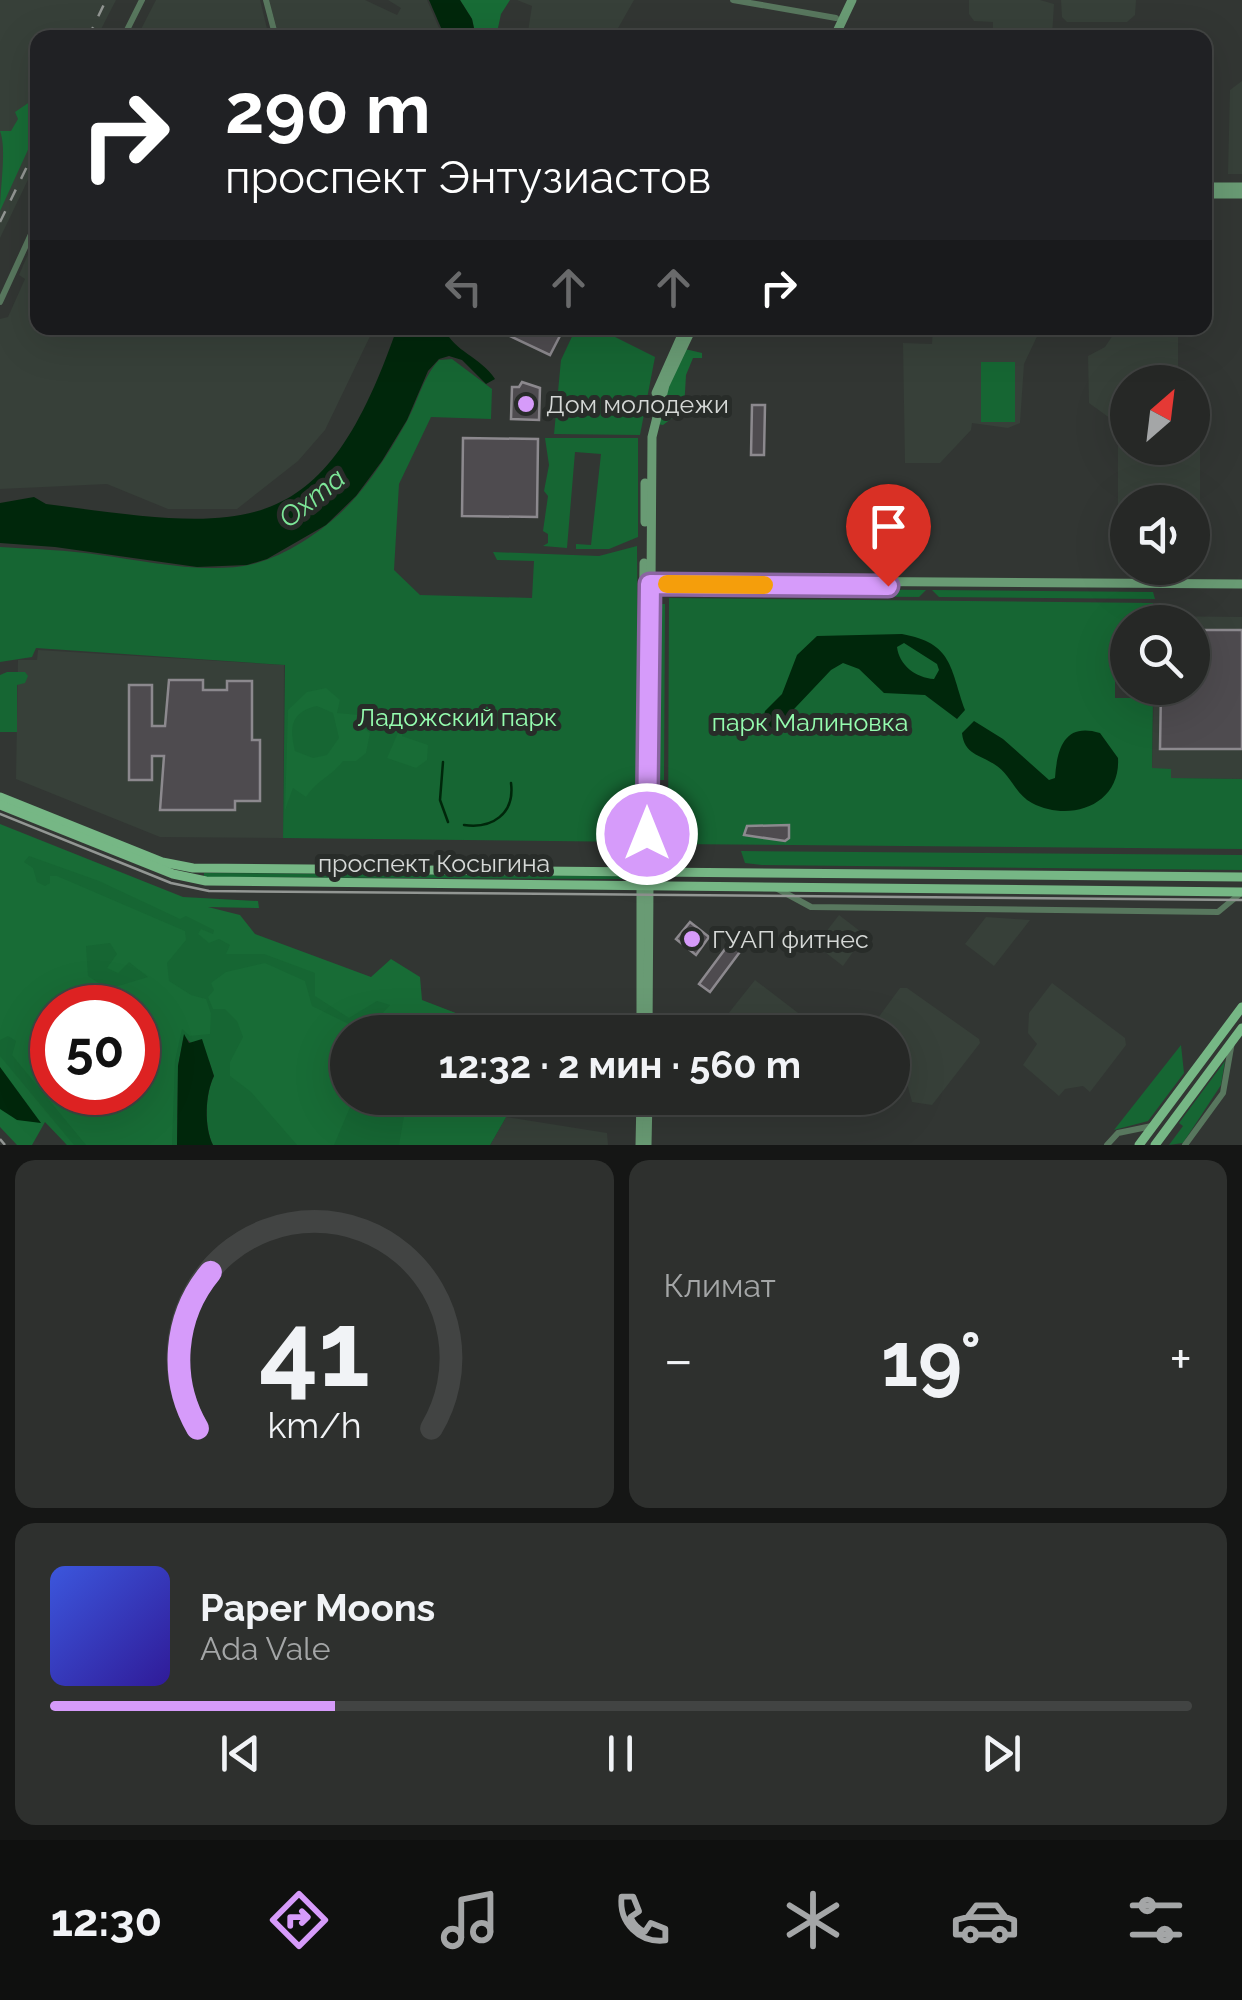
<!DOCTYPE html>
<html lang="ru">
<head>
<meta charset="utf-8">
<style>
	:root { --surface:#262826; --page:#2e302e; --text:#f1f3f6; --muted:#a4a6a7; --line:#424443; --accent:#d69bfa }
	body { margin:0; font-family:Raleway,sans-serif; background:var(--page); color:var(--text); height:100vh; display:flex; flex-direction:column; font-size:38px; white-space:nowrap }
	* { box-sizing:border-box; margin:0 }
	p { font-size:32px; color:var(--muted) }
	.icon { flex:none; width:55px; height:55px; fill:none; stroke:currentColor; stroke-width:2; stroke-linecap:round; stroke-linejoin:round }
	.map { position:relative; height:1145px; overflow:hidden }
	.drawer { display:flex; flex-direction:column; gap:15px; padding:15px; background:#151615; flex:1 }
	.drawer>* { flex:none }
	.banner { position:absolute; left:30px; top:30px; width:1182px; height:305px; border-radius:20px; box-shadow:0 10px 40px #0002,0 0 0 2px var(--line); background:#202124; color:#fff; overflow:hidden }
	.needle { width:65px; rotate:28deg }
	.buttons { position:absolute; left:1110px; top:365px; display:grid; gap:20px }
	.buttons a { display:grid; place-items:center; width:100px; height:100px; border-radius:50%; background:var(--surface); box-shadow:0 10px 40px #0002,0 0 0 2px var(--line); font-size:50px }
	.speed { position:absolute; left:30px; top:985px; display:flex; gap:20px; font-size:50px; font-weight:700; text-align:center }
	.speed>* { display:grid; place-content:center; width:130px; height:130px; border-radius:50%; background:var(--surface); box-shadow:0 10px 40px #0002,0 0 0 2px var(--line); line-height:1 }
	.speed .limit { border:15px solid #d22; background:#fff; color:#111 }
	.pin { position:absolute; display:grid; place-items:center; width:85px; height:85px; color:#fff; margin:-102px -42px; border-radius:50% 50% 50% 0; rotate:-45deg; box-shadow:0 0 10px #0007 }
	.pin .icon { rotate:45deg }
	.me { position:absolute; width:110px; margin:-55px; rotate:0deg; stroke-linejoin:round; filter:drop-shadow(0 0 8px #0008) }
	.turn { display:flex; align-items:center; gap:35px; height:210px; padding:0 30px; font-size:45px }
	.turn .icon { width:130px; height:130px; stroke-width:2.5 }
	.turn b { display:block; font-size:70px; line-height:85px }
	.lanes { display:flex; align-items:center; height:95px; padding:0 30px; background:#0003; justify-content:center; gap:50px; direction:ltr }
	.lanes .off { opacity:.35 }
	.big { font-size:75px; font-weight:700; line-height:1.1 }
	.drawer .tile { flex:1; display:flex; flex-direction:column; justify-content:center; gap:15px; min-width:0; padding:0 35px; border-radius:20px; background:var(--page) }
	.drawer .dial { align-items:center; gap:0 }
	.dial svg { height:260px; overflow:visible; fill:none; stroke:var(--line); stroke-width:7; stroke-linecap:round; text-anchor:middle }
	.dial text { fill:var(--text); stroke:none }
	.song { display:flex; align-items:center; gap:30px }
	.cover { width:120px; height:120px; border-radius:15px; background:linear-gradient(135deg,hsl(230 70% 55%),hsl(250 70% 35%)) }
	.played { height:10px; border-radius:5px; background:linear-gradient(90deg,var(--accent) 25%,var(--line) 25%) }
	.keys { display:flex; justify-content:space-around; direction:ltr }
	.heat { display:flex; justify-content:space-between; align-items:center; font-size:55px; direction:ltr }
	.drawer .tiles { flex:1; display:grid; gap:15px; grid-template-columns:1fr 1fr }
	.tile:last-child { grid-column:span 2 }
	.trip { position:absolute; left:330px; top:1015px; width:580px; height:100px; border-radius:50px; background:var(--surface); box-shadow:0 10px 40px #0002,0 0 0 2px var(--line); font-weight:700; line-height:100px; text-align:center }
	.tab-bar { display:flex; height:160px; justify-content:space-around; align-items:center; background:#0f100f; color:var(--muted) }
	.tab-bar .icon { width:70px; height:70px }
	.tab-bar .current { color:var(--accent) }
	.tab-bar b { font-size:45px; color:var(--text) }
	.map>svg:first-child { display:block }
	.built { fill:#374039 }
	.green { fill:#166633; fill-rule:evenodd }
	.forest { fill:#186c36; fill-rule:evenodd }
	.water { fill:#00270b; fill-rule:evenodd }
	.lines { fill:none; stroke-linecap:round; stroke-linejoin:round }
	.stream { stroke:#00270b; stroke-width:2.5 }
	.building { fill:#4e4b4f; stroke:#8c898e; stroke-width:2.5 }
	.street { stroke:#58775e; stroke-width:6 }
	.secondary { stroke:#699b74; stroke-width:9 }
	.primary { stroke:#76b785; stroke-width:9 }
	.tram { stroke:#929693; stroke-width:2.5 }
	.rail { stroke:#929693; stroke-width:2.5; stroke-dasharray:12 12; stroke-linecap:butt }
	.route-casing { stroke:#8b65a2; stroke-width:25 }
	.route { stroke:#d69bfa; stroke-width:18 }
	.slow { stroke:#f59e0b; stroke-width:18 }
	.poi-dot { fill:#d69bfa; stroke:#282c29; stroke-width:4 }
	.labels { text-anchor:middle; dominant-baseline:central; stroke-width:10; stroke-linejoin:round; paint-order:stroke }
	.poi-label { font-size:25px; fill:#d5d8d6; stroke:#282c29; text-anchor:start }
	.park-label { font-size:25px; fill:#95fdaf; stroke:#282c29 }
	.street-label { font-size:25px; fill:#d5d8d6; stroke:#282c29 }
	.water-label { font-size:28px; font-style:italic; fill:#7de698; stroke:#282c29 }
</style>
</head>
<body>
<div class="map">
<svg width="1242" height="1145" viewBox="0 0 1242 1145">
	<rect width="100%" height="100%" fill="#323633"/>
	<!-- built -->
	<g class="built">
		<polygon points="0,0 116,0 97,37 38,38 37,161 0,238"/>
		<polygon points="156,0 260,0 269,37 137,37"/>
		<polygon points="269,0 365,0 397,15 401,8 388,0 427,0 443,37 279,37"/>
		<polygon points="517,0 634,0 613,37 527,38 532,6"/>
		<polygon points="969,0 1040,0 1054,4 1052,37 993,37 993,22 974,21 969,14"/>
		<polygon points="1061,0 1136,0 1135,15 1127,22 1067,22 1062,17"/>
		<polygon points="1242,81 1242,174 1228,174 1230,90"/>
		<polygon points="37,234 38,328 374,328 325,430 298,461 237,509 168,509 107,484 0,489 0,319 8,317 25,279 19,275"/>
		<polygon points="933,328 1041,328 1024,364 1020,423 1008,428 972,423 971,430 940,463 905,463 903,343 932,344"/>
		<polygon points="1117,329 1178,332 1178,382 1128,382 1127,423 1118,424 1089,403 1088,356 1105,347"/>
		<polygon points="1193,411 1200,411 1200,508 1193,507 1192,502 1118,505 1118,426 1127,426 1128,448 1192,448"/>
		<polygon points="1155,616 1242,617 1242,779 1170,778 1152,768 1154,688 1192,688 1192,622 1155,622"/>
		<polygon points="38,650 284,665 283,838 160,837 16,779 18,660 37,660"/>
		<polygon points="839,915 865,935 843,966 816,945"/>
		<polygon points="986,917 1030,920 994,966 965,944"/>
		<polygon points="755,980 823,1032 731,1032 724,1019"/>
		<polygon points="1052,983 1125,1038 1126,1045 1090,1092 1083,1086 1065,1089 1059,1096 1023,1065 1037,1044 1028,1033 1029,1013"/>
		<polygon points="900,988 907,988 979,1039 980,1043 932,1105 912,1102 903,1068 893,1060 892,1032 879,1032 878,1018"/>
		<polygon points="506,1117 607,1133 608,1145 490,1145"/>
	</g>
	<!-- green -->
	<g class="green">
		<polygon points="576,328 597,328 655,357 640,435 554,434 561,360"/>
		<path d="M452,359L492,389L491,419L431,417L399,484L394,570L420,595L532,598L534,561L497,560L493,552L599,556L637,546L639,842L283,838L285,665L36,648L32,657L0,662V547C34,549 67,550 100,555C146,561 207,575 253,564C292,554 335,523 360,492C378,470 393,446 407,421C418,401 423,377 439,360Z"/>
		<rect x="981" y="362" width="34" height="60"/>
		<polygon points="545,438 638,438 638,537 609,549 576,549 576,544 591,545 601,454 575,452 567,548 543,546 548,543 548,534 543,531 548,496 544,491 549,465"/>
		<polygon points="693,588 926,590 919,597 705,595"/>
		<polygon points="932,590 1153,592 1155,599 939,597"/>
		<polygon points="669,598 1153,603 1152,622 1128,622 1127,633 1115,634 1115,698 1153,698 1152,768 1171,769 1171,778 1242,779 1242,849 668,844"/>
		<polygon points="653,604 665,604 664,780 653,780"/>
		<polygon points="7,672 25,672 28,676 25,683 17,685 17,732 0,732 0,675"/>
		<path d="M0,826L200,917L492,1027V1032H348V1098H503L506,1117L490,1145H213C204,1127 205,1094 214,1076L209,1061L184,1036L178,1066L177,1145H67L0,1064ZM52,1008H138V1092H52Z"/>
		<polygon points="741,851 1242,855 1242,870 762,865 745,863"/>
		<polygon points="204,873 624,876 624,879 204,877"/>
		<polygon points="1181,1045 1184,1073 1148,1121 1114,1130"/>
		<polygon points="1225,1061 1221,1085 1183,1143 1169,1145 1183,1126 1179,1123"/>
	</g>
	<!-- forest -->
	<g class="forest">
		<polygon points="460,0 510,0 501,14 496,37 476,37 472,19"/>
		<path d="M37,97V130L0,211C0,189 7,148 0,131H11L18,119L15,112Z"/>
		<polygon points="685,349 702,353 702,358 693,358 686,375 684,409 663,425 658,424 662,402"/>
		<path d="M326,688L340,700L337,713L360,715L363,728L370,733L366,753L356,761H343C331,777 319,778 306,797L293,788L285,810L288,710L307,692ZM317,706L333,713L339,738L327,755L313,758L295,751C289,727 291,712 317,706Z"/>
		<polygon points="404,719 402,736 428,745 427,760 416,768 387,758"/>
		<path d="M0,824L183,897L258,901L259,908L208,907L240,915L255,934L371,977L391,959L420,977L422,1000L492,1027V1032H365L390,1005L377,1001L349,1018L315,996V973L264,954H226L230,945L219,939L209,943L198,934L201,929L213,934L214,930L186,916L180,919L99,881L29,856L24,862L33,868L37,882L45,886L50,883V876H57L185,931L186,940L167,963L169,981L191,995L206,999L211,1014L210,1034L190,1036L182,1029L175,1061L172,1145H86L12,1055L16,1041L8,1036L0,1040ZM110,943L117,954L107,968L118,973L129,962L148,977L108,989L88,976L86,946ZM52,1008H138V1092H52Z"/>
		<polygon points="265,963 305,981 312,1006 357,1028 348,1032 345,1047 332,1049 336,1056 347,1055 348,1098 503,1098 506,1117 490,1145 399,1145 404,1116 370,1099 354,1098 334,1145 297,1145 251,1092 230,1076 230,1062 243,1037 237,1021 225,1009 213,1009 208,997 214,990 211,983 226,972"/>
		<polygon points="0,1056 74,1145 67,1145 45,1122 32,1145 17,1145 0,1127"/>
	</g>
	<!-- water -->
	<g class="water">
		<polygon points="429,0 460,0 472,19 476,37 445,37"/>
		<path d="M397,328H444C454,352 481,357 495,379L486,384L462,360L449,356L439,359L428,371L407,420L382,461L356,496L326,525L267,559L247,565L197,567L55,547L0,543V503L34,497L46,504C248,531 322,544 397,328Z"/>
		<path d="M902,634C953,643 950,668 965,710L957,719L925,695L884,693L859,669L843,663L831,670L778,726L774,729L762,723L765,711L782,694L797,655L817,636ZM904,643L937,664L939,670L934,679C916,678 899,665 897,647Z"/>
		<path d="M974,721L1003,739L1049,780L1055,778C1057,749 1064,722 1100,733L1118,758C1121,805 1070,823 1032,803C1014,793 1011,774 994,764C980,755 964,754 962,733Z"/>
		<path d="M184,1034L189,1043L202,1039L214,1076C205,1094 204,1127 213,1145H177L178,1066Z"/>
		<polygon points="0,1067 41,1123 17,1120 0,1109"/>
	</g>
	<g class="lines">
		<!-- stream -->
		<g class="stream">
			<polyline points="443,762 440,800 448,822"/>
			<path d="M464,825C492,829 515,814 511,783"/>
		</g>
	</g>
	<!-- building -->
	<g class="building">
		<polygon points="493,328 564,328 550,355"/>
		<polygon points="522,382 540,388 539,420 511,419 512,387 519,387"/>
		<polygon points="752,405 765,405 764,455 751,455"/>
		<polygon points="463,438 538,439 537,517 462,516"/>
		<polygon points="1192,630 1242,630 1242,749 1160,749 1161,688 1192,688"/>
		<polygon points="169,680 203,680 203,690 227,690 227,681 252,681 252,740 260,740 260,801 235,801 235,810 160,810 164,756 152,756 152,780 129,780 129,685 152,685 152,726 165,726"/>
		<polygon points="789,825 789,838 785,841 744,835 747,826"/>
		<polygon points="690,922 709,937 696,955 676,939"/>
		<polygon points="740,929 751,937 710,992 699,984"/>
	</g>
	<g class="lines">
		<!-- street -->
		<g class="street">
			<polyline points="266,0 276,38"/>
			<polyline points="733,0 836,18"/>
			<polyline points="123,38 142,0"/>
			<polyline points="0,302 38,219"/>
			<polyline points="776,888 811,907 1218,912 1241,893"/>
			<polyline points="1107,1145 1118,1133 1152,1126"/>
			<polyline points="1185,1145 1223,1093 1232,1042"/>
		</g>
		<!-- secondary -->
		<g class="secondary">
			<polyline points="834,38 852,0"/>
			<polyline points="1205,187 1242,187"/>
			<polyline points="1205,194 1242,194"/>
			<polyline points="656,393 685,328"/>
			<polyline points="645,522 645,483"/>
			<polyline points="647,580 1242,584"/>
			<polyline points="651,584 791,586"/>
			<polyline points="643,657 644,563"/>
			<polyline points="641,828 641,1032"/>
			<polyline points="648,1032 652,437 665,385 692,328"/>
			<polyline points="640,1145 641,1098"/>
			<polyline points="647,1145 648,1098"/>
		</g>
		<!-- primary -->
		<g class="primary">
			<polyline points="0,797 162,862 193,868 1242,877"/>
			<polyline points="0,805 173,874 206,881 1242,892"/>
			<polyline points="1139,1145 1242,1007"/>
			<polyline points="1155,1145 1242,1028"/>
		</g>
		<!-- tram -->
		<polyline class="tram" points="0,814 171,883 209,891 1242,900"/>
		<!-- rail -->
		<g class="rail">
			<polyline points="88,38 106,0"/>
			<polyline points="0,222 38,144"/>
			<polyline points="0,1139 5,1145"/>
		</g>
	</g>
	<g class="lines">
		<!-- route casing -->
		<g class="route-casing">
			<polyline id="route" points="647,834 650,584 888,586"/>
		</g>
		<!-- route -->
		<use href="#route" class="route"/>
		<!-- slow -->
		<polyline class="slow" points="667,584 764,585"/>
	</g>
	<!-- markers -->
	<g class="poi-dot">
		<circle cx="526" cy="404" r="10"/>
		<circle cx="692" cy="939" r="10"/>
	</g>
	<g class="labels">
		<!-- poi labels -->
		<g class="poi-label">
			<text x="546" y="404">Дом молодежи</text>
			<text x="712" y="939">ГУАП фитнес</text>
		</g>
		<!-- park labels -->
		<g class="park-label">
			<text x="457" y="717">Ладожский парк</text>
			<text x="810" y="722">парк Малиновка</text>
		</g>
		<!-- street labels -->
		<g class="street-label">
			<text x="434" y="863">проспект Косыгина</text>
		</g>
		<!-- water labels -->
		<g class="water-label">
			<text transform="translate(312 498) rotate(-39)">Охта</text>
		</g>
	</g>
</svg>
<div class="buttons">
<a><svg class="needle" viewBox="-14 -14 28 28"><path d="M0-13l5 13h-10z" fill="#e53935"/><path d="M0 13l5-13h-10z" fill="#a4a6a7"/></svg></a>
<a><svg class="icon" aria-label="sound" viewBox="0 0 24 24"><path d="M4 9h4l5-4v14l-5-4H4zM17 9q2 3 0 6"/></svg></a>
<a><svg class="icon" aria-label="search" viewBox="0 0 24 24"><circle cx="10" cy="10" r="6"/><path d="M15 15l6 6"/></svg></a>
</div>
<div class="speed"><div class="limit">50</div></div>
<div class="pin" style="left:888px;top:586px;background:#d93025"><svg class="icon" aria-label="arrive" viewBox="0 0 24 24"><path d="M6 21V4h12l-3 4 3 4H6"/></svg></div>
<svg class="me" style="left:647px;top:834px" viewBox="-20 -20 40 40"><circle r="17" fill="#d69bfa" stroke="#fff" stroke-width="3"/><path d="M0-11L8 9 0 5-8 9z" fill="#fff"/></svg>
<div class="trip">12:32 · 2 мин · 560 m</div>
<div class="banner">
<div class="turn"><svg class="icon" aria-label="right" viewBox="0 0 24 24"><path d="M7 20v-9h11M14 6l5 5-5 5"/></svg><div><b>290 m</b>проспект Энтузиастов</div></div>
<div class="lanes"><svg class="icon off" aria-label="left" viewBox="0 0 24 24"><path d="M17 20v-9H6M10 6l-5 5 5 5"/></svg><svg class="icon off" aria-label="ahead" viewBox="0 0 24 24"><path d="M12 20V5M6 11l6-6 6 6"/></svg><svg class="icon off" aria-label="ahead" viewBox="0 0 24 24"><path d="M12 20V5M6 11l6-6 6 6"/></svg><svg class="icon" aria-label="right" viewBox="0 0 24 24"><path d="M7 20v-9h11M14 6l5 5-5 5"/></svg></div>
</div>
</div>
<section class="drawer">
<div class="tiles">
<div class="tile dial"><svg viewBox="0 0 100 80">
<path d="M14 69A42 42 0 1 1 86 69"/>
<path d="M14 69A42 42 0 0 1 18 21" stroke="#d69bfa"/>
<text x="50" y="56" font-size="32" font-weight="700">41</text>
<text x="50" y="72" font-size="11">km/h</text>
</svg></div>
<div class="tile"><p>Климат</p>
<div class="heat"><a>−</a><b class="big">19°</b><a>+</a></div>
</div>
<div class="tile">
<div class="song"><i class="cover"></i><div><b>Paper Moons</b><p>Ada Vale</p></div></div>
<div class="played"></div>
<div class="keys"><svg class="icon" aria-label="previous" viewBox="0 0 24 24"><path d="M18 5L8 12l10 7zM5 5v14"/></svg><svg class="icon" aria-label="pause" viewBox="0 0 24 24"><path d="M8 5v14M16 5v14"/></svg><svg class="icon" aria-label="next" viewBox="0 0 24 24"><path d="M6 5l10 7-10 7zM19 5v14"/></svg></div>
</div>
</div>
</section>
<nav class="tab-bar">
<b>12:30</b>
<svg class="icon current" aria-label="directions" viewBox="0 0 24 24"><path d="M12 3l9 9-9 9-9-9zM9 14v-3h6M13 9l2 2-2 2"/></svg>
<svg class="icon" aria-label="music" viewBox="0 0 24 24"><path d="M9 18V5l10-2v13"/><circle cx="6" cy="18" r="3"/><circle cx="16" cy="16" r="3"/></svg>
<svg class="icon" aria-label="phone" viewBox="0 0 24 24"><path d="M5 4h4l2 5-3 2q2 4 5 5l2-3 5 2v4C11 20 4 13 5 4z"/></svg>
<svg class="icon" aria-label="climate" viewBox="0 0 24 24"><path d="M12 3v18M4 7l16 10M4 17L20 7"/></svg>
<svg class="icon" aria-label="car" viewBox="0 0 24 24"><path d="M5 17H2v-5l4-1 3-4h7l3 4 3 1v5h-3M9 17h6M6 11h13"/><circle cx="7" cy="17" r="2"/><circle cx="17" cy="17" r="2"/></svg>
<svg class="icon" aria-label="filters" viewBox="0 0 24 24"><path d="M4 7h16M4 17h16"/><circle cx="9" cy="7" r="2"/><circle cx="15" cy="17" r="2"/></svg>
</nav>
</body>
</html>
